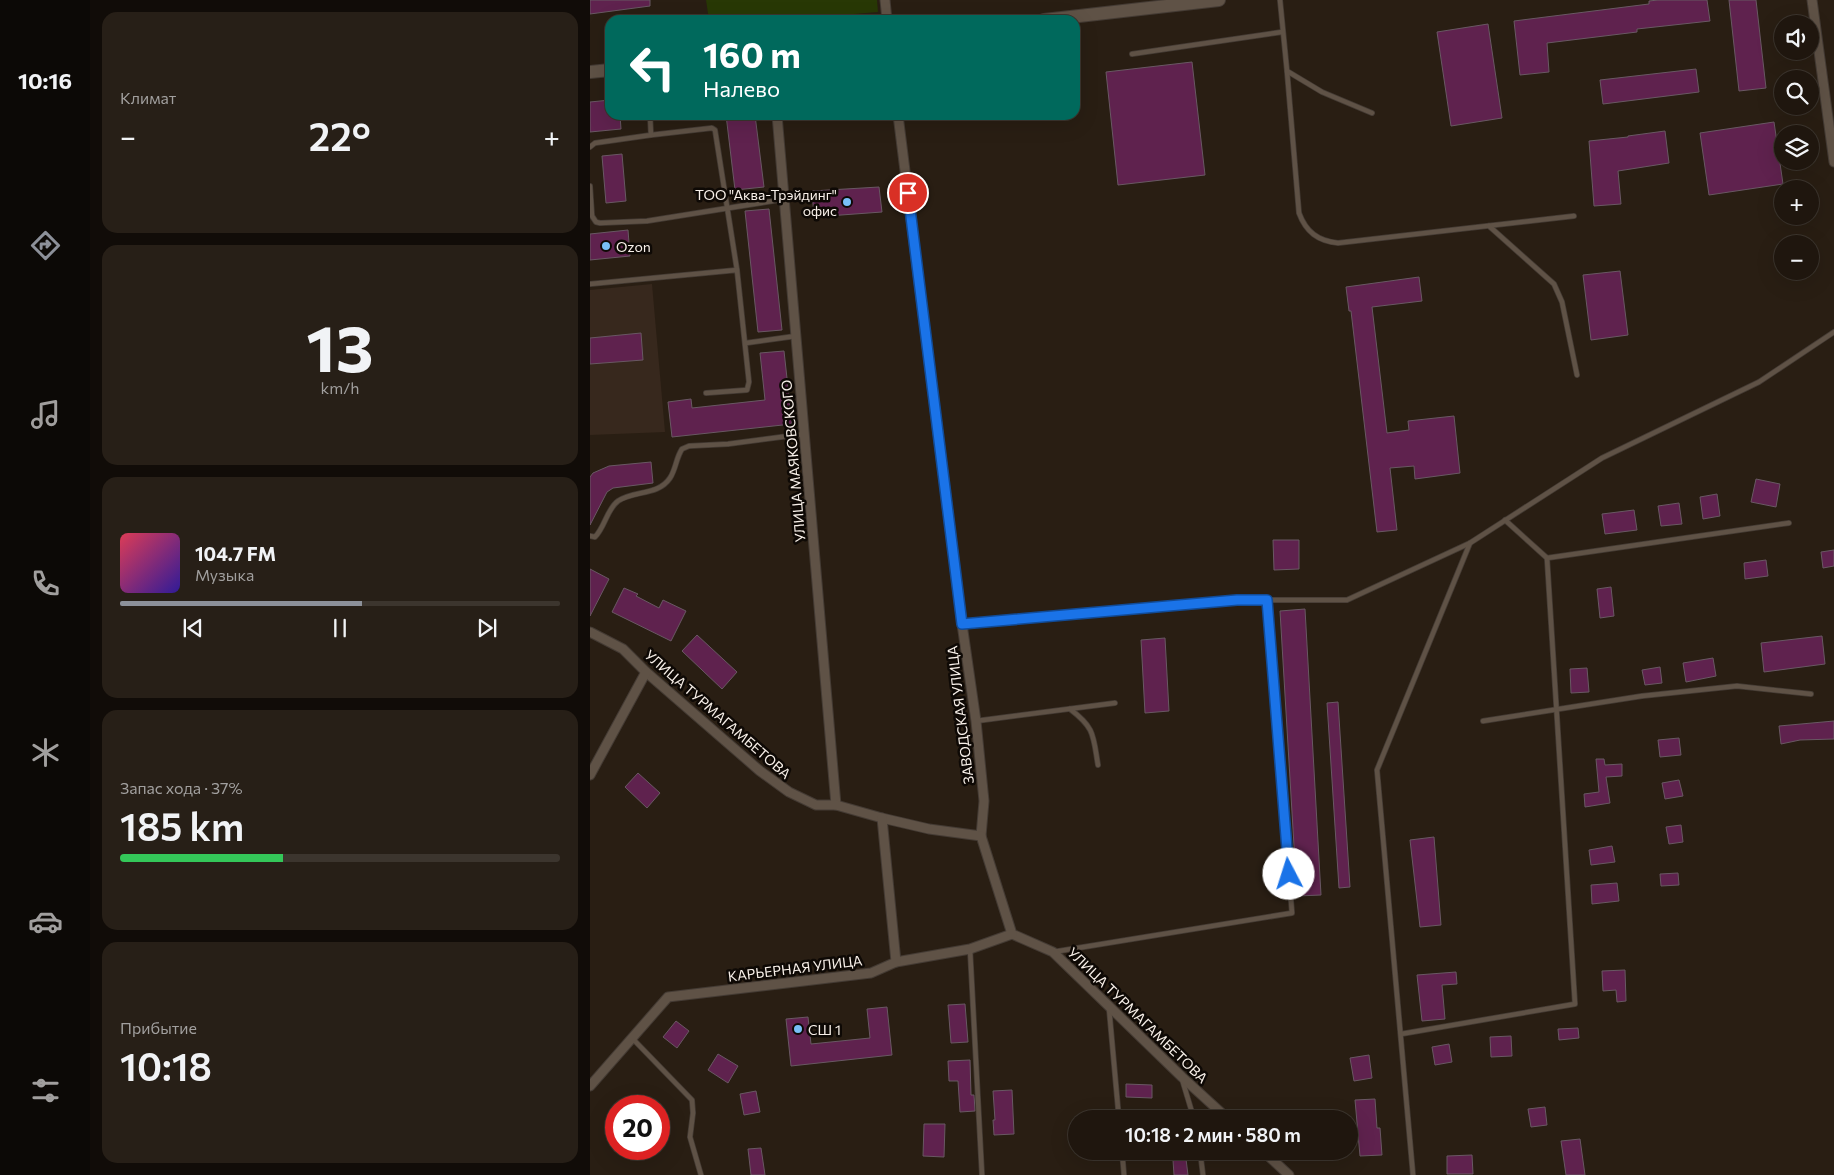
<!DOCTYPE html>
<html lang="ru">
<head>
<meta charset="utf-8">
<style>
	:root { --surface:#1f160e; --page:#271f17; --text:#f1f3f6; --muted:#a19f9e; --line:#3c352e; --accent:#8c9099 }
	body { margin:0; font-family:Commissioner,sans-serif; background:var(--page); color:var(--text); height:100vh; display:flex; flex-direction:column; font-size:19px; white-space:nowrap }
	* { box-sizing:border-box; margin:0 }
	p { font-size:16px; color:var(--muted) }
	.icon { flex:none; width:28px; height:28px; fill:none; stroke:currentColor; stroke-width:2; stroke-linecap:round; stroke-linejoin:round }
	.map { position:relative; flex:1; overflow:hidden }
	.sheet { display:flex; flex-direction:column; gap:12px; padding:12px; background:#110c08; width:500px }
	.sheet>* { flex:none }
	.banner { position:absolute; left:15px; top:15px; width:475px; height:105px; border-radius:15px; box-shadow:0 5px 20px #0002,0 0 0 1px var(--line); background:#00695c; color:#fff; overflow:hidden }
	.buttons { position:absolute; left:1184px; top:15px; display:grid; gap:10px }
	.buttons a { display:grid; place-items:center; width:45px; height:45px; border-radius:50%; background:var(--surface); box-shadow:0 5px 20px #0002,0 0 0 1px var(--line); font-size:25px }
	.speed { position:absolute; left:15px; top:1095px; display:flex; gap:10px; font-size:25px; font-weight:700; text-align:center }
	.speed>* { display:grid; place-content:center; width:65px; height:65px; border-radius:50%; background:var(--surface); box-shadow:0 5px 20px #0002,0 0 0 1px var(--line); line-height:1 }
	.speed .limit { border:8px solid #d22; background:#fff; color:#111 }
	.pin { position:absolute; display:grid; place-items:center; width:42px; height:42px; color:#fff; margin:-21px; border:2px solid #fff; border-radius:50%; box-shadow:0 1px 5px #0007 }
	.me { position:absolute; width:55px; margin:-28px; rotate:355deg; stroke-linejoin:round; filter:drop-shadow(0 0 4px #0008) }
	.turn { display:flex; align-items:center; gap:18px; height:105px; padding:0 15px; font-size:22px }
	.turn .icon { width:65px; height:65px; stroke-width:2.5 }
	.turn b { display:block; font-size:35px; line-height:42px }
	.big { font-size:38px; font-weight:600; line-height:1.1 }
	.sheet .widget { flex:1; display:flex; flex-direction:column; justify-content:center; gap:8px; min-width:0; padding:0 18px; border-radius:15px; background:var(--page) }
	.sheet .dial { align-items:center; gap:0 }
	.dial b { font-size:65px; line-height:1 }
	.song { display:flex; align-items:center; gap:15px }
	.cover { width:60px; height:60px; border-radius:8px; background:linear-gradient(135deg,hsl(350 70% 55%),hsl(250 70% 35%)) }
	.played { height:5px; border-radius:2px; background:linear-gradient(90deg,var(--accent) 55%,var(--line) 55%) }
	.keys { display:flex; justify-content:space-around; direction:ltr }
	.heat { display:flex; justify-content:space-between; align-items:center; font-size:28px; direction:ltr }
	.charge { height:8px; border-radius:4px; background:linear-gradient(90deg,#34c759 37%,var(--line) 0) }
	.trip { position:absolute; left:478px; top:1110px; width:290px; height:50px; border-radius:25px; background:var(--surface); box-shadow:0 5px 20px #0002,0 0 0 1px var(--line); font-weight:600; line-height:50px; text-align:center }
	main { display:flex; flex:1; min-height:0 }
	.tabs { display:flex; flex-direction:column; width:90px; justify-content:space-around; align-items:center; background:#0c0906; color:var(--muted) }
	.tabs .icon { width:35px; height:35px }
	.tabs .active { color:var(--accent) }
	.tabs b { font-size:22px; color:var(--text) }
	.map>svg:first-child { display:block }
	.education { fill:#37281d }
	.green { fill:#283805 }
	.building { fill:#5f224e; stroke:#695863 }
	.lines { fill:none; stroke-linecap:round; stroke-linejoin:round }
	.service-casing { stroke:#443b34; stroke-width:6 }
	.minor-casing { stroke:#443b34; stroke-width:11 }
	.secondary-casing { stroke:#443b34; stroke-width:14 }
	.service { stroke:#5f5246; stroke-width:4.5 }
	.minor { stroke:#5f5246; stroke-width:9 }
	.secondary { stroke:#5f5246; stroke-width:12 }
	.route-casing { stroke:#114b97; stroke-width:12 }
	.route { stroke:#1a73e8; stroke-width:9 }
	.poi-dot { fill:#78bff7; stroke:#0e0905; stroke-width:2 }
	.labels { text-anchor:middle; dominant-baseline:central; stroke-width:5; stroke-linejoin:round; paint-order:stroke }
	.poi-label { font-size:14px; fill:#f8f0e9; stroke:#0e0905; text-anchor:start }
	.street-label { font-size:14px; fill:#f8f0e9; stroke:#0e0905 }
</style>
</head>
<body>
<main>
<nav class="tabs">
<b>10:16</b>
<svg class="icon active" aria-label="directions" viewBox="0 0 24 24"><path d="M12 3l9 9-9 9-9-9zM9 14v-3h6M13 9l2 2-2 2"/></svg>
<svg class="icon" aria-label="music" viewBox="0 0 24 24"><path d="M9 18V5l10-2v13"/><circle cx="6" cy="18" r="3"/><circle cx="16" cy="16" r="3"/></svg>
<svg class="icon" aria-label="phone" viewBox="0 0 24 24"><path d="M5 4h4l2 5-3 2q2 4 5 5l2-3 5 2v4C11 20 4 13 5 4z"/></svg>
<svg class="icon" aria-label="climate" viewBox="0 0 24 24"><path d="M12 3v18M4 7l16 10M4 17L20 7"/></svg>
<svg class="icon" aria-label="car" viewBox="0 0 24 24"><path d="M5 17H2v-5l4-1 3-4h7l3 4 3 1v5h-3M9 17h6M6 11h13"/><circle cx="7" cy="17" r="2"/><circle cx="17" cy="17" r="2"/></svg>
<svg class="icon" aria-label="filters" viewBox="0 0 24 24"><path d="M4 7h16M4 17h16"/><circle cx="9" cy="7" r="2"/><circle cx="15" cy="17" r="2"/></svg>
</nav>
<section class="sheet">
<div class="widget"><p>Климат</p>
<div class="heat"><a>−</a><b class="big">22°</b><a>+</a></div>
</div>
<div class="widget dial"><b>13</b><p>km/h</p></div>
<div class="widget">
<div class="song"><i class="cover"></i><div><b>104.7 FM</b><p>Музыка</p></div></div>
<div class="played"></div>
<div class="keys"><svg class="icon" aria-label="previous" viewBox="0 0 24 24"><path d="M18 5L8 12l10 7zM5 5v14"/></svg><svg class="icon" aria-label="pause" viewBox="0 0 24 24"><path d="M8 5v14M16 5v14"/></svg><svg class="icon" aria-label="next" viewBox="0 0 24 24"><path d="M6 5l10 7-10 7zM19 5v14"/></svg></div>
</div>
<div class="widget"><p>Запас хода · 37%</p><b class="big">185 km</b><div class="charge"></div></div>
<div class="widget"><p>Прибытие</p><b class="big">10:18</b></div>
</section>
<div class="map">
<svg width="1244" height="1175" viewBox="0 0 1244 1175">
	<rect width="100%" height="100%" fill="#291e13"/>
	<!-- education -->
	<polygon class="education" points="62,284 75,432 0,435 0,290"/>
	<!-- green -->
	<polygon class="green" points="116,0 287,0 288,12 192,20 119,20"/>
	<!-- building -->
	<g class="building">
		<polygon points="0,0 60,0 60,6 0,14"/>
		<polygon points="1068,0 1117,0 1120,21 1047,29 1047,32 957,43 959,72 930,75 924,21 1059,4 1059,1"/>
		<polygon points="1139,0 1166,0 1176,88 1149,91"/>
		<polygon points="898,24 912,118 861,126 847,32"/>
		<polygon points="602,62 615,175 528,185 516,72"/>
		<polygon points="1106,69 1109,92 1013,104 1010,80"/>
		<polygon points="20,100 20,115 30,115 31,129 0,132 0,102"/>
		<polygon points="136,115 165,115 174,187 145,190"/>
		<polygon points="1184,122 1193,184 1119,195 1110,133"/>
		<polygon points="1075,131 1079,163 1028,171 1031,204 1004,206 999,141 1038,137 1038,136"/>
		<polygon points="32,154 36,201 16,203 12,156"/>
		<polygon points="289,187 292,212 224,217 222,191"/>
		<polygon points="179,209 192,330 168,332 155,211"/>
		<polygon points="38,230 40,256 0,260 0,234"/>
		<polygon points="1030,271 1038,335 1001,340 993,275"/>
		<polygon points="829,277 832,301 782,307 797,433 819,430 818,421 864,416 870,473 825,479 824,466 800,468 807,530 787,532 761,311 759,311 756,287"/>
		<polygon points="51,333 53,360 0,364 0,338"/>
		<polygon points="194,351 202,424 82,437 78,402 101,399 102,408 175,400 170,353"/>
		<polygon points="61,462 63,483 23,488 17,492 0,525 0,477 3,473 19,466"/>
		<polygon points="1166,479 1190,484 1186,507 1161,502"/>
		<polygon points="1127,494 1130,516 1113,519 1110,497"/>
		<polygon points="1089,503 1092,524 1071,526 1068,506"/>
		<polygon points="1044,510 1047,530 1015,534 1012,514"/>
		<polygon points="683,540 709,540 709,569 684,570"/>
		<polygon points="1244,550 1244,566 1233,568 1231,552"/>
		<polygon points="1176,560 1178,576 1155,579 1154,563"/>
		<polygon points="0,569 19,579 0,616"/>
		<polygon points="1021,587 1024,616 1010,618 1007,589"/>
		<polygon points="34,588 48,594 46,596 69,608 73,600 96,611 81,641 22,612"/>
		<polygon points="715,609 731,895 707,896 690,611"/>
		<polygon points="107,635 147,672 132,689 92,651"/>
		<polygon points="1232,636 1235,664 1174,672 1171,643"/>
		<polygon points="575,638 579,711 555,713 551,640"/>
		<polygon points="1123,658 1126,676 1096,682 1093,663"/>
		<polygon points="1070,667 1072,683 1055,685 1052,670"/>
		<polygon points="997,668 999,692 981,693 980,669"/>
		<polygon points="748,702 760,887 749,888 737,703"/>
		<polygon points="1244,721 1244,739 1210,740 1191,744 1189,726"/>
		<polygon points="1089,738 1091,755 1070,757 1068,740"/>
		<polygon points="1006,759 1014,759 1015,765 1032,764 1032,776 1016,777 1020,803 995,807 994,794 1009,792"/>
		<polygon points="48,773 70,793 57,808 35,787"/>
		<polygon points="1089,780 1093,796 1075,799 1072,783"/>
		<polygon points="1091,825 1093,842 1079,844 1076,827"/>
		<polygon points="844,837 851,925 830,927 820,840"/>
		<polygon points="1022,846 1025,862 1001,865 999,850"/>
		<polygon points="1088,873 1089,885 1071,886 1070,874"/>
		<polygon points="1027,883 1029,901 1002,904 1001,885"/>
		<polygon points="1035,970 1036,1001 1027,1002 1026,990 1013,991 1012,971"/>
		<polygon points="866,972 867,984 852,985 855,1019 832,1021 827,975"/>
		<polygon points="375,1004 378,1042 361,1043 358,1005"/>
		<polygon points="297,1007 302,1055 201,1066 196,1019 218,1017 221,1044 280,1038 277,1009"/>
		<polygon points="86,1021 99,1031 87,1048 73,1037"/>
		<polygon points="988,1028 989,1038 969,1040 968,1029"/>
		<polygon points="921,1036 922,1056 901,1057 900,1037"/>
		<polygon points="859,1044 862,1062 845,1065 842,1047"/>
		<polygon points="128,1054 148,1066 138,1083 118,1070"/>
		<polygon points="779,1055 782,1078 764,1081 760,1058"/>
		<polygon points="380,1060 381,1095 384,1095 385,1111 370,1112 368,1081 359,1081 358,1061"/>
		<polygon points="536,1084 562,1085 562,1098 536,1097"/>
		<polygon points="422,1090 424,1134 404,1135 403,1120 405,1120 403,1091"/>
		<polygon points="166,1091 170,1112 154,1115 150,1094"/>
		<polygon points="785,1099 787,1128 790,1128 792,1155 770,1156 765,1100"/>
		<polygon points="955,1107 957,1125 941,1127 938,1109"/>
		<polygon points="334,1124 355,1124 354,1157 333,1156"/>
		<polygon points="990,1139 995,1175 976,1175 971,1141"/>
		<polygon points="171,1148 175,1175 161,1175 158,1149"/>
		<polygon points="882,1155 883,1174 857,1174 857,1156"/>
		<polygon points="596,1159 598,1175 584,1175 583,1160"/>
	</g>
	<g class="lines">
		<!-- service casing -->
		<g class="service-casing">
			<g id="service">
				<polyline points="690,0 697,71 732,92 782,113"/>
				<polyline points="542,54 692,32"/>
				<path d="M697,71L709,213C716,232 728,241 748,243L984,216"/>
				<polyline points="61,135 122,128 125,130 147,270"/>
				<polyline points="0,147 5,143 61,135 60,115"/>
				<polyline points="0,186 2,216 6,222 10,223 57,221 195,199"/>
				<polyline points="899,226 964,284 972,302 987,375"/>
				<polyline points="0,284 147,270 159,382 157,390 116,393"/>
				<polyline points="156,343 206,336"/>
				<path d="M0,536L5,537C15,527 17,509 28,501C44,490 68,496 80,478C86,469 86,458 92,449L99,446L138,444L214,434"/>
				<polyline points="957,558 1199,523"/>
				<polyline points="372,624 647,600 757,600 880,543"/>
				<path d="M480,709C505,728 503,735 508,765"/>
				<polyline points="386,721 525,703"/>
				<polyline points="893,721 1052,696 1147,686 1221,694"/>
				<polyline points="380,949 392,1175"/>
				<polyline points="463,952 702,913 677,600"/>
				<polyline points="519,1008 529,1119"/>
				<polyline points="811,1034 985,1004 957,558 915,520"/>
				<polyline points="42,1038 102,1100 103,1113 100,1137 111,1175"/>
				<polyline points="592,1079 604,1119"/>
				<polyline points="532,1151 534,1175"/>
				<polyline points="610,1151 613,1175"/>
				<polyline points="823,1175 787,770 880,543 1012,458 1169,382 1244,332"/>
			</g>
		</g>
		<!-- minor casing -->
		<g class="minor-casing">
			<g id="minor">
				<polyline points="295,0 297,20"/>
				<polyline points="1222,0 1244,162"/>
				<polyline points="187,115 246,805"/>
				<polyline points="308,115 372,624 386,721 394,801 391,836"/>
				<polyline points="0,632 33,649 56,672 170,771 199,792 226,805 246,805 292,818 339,829 391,836 422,934 463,952 592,1077 638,1119"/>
				<polyline points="0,775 56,672"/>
				<polyline points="306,962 380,949 422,934"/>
				<polyline points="0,1086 78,997 281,973 306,962 292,818"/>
				<polyline points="673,1151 699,1175"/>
			</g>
		</g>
		<!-- secondary casing -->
		<g class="secondary-casing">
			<g id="secondary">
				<polyline points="454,20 629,0"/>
				<polyline points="0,72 20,70"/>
			</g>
		</g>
		<!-- service -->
		<use href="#service" class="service"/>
		<!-- minor -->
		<use href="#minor" class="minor"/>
		<!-- secondary -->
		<use href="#secondary" class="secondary"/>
	</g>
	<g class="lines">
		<!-- route casing -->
		<g class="route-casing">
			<polyline id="route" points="318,193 372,624 647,600 677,600 699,874"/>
		</g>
		<!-- route -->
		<use href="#route" class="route"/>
	</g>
	<!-- markers -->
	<g class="poi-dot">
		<circle cx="257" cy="202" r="5"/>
		<circle cx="16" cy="246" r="5"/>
		<circle cx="208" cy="1029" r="5"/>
	</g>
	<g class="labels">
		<!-- poi labels -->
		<g class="poi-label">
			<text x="247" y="194" text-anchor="end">ТОО "Аква-Трэйдинг"<tspan x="247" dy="16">офис</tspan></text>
			<text x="26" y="246">Ozon</text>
			<text x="218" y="1029">СШ 1</text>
		</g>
		<!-- street labels -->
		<g class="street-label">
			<text transform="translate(203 461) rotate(-95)">УЛИЦА МАЯКОВСКОГО</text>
			<text transform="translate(128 714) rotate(41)">УЛИЦА ТУРМАГАМБЕТОВА</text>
			<text transform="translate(370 715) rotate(-97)">ЗАВОДСКАЯ УЛИЦА</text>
			<text transform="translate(205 968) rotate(-7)">КАРЬЕРНАЯ УЛИЦА</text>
			<text transform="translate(548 1015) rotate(44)">УЛИЦА ТУРМАГАМБЕТОВА</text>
		</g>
	</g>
</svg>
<div class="buttons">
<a><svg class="icon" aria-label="sound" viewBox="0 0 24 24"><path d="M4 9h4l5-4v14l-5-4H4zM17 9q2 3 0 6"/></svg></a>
<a><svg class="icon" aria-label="search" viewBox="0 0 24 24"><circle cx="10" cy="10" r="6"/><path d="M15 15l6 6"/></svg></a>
<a><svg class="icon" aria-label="layers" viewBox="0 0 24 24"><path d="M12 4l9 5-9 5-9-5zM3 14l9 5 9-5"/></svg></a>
<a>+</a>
<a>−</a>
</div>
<div class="speed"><div class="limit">20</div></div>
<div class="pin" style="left:318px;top:193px;background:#d93025"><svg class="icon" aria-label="arrive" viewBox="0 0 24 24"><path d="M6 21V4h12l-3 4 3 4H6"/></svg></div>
<svg class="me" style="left:699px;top:874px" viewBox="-20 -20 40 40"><circle r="19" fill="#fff"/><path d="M0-13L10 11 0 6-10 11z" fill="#1a73e8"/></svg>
<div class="trip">10:18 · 2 мин · 580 m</div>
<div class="banner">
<div class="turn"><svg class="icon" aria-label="left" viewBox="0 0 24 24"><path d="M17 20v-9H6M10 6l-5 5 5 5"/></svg><div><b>160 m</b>Налево</div></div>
</div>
</div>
</main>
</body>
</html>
